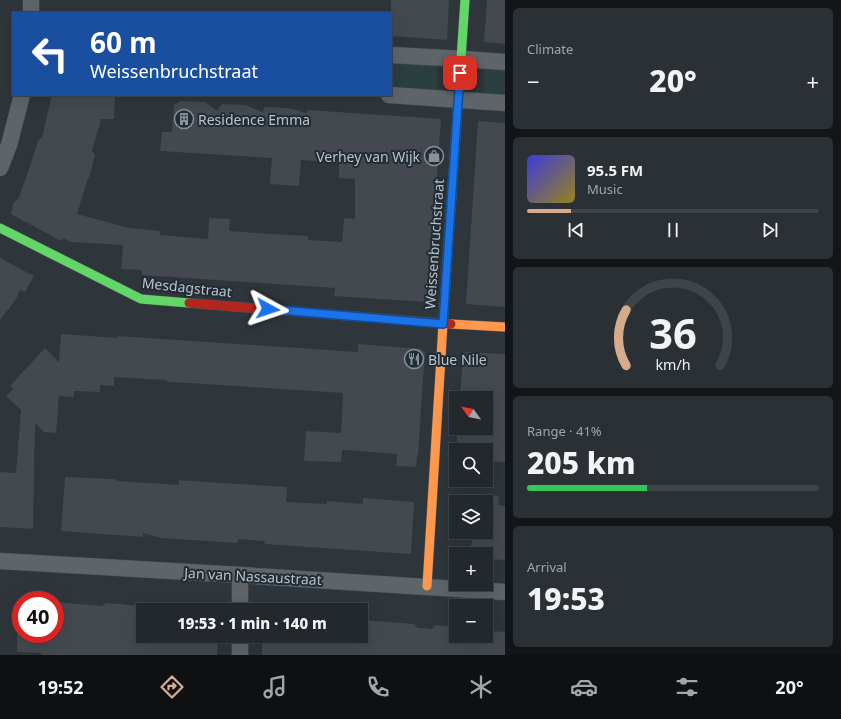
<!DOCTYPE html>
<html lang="en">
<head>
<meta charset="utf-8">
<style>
	:root { --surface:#22282c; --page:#2a3034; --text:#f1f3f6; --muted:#a2a6a9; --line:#3f4448; --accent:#d6ab8b }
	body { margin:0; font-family:"Noto Sans",sans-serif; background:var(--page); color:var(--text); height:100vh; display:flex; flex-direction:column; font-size:15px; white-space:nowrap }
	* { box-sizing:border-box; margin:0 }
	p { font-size:13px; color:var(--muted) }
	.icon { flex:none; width:22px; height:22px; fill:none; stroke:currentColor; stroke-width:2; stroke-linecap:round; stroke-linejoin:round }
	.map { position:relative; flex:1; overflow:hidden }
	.details { display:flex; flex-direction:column; gap:8px; padding:8px; background:#131618; width:336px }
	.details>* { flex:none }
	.hud { position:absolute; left:12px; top:12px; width:380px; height:84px; border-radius:0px; box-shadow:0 4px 16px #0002,0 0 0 1px var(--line); background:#1a4fa0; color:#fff; overflow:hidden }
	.needle { width:26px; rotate:303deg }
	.controls { position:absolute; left:449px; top:391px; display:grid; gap:8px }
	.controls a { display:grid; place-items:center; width:44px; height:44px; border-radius:0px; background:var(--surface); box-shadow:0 4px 16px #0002,0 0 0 1px var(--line); font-size:20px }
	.speed { position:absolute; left:12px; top:591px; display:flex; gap:8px; font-size:20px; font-weight:700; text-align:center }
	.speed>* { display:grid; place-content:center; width:52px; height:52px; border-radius:50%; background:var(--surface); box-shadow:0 4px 16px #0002,0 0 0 1px var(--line); line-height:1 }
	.speed .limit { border:6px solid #d22; background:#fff; color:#111 }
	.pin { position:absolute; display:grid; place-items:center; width:34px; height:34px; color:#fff; margin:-17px; border-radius:8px; box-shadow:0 2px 6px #0006 }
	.me { position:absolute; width:44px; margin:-22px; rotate:95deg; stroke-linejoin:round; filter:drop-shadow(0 0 3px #0008) }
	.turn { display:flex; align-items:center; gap:14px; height:84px; padding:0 12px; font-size:18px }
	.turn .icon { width:52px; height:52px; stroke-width:2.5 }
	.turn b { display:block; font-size:28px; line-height:34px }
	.big { font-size:30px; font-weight:800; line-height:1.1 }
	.details .widget { flex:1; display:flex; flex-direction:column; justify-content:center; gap:6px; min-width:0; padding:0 14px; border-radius:6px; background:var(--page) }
	.details .dial { align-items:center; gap:0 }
	.dial svg { height:104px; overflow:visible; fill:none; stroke:var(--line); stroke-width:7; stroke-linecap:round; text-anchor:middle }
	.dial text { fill:var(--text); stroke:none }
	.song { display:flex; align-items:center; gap:12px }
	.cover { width:48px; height:48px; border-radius:6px; background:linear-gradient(135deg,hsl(240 70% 55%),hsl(50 70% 35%)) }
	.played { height:4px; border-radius:2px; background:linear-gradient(90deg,var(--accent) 15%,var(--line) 15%) }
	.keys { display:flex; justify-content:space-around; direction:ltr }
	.heat { display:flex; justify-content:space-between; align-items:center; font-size:22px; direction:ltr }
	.charge { height:6px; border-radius:3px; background:linear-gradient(90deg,#34c759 41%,var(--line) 0) }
	.trip { position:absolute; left:136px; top:603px; width:232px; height:40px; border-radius:0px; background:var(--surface); box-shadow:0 4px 16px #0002,0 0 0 1px var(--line); font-weight:800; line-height:40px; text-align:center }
	.menu { display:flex; height:64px; justify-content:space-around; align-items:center; background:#0e1012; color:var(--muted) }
	.menu .icon { width:28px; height:28px }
	.menu .current { color:var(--accent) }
	.menu b { font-size:18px; color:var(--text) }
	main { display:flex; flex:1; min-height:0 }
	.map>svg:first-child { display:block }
	.green { fill:#2b3f40 }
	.building { fill:#43494f }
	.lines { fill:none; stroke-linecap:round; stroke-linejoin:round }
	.street-casing { stroke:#4c5257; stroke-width:17 }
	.fast-casing { stroke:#4c5257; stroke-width:10 }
	.slow-casing { stroke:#4c5257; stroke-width:10 }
	.jam-casing { stroke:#4c5257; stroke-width:10 }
	.street { stroke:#5e6468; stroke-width:16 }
	.fast { stroke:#63d668; stroke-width:9 }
	.slow { stroke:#ff974d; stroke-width:9 }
	.jam { stroke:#b3261e; stroke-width:9 }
	.route-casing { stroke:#114b97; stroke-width:10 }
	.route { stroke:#1a73e8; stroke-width:7 }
	.labels { text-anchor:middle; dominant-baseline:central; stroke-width:4; stroke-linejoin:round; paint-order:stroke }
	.poi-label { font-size:14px; fill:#bac2ca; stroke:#222c35; text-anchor:start }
	.street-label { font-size:14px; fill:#bac2ca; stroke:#222c35 }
</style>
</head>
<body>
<main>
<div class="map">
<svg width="505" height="655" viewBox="0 0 505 655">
	<rect width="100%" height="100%" fill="#2e353b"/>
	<!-- green -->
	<g class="green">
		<polygon points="391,62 438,65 436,92 391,89"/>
		<polygon points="485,67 505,68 505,98 484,96"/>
	</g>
	<!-- building -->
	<g class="building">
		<polygon points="391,0 449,0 447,40 391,36"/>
		<polygon points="487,0 505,0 505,44 484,42"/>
		<polygon points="52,95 87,95 115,97 114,119 101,119 92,151 95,155 89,178 88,178 77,214 129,228 160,231 160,235 208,239 209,218 230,219 229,231 271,234 308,236 308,240 342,242 344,218 355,219 355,179 339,178 339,163 301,160 299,186 270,184 272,158 160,151 162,132 172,132 174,104 178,103 179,101 205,102 217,111 222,104 246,105 262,112 265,107 289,108 306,113 308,110 441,119 428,302 334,296 335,288 142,275 142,270 121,269 123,245 71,242 63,238 61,241 11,214 13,204 19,197 28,172 38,141 42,137"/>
		<polygon points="478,121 505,123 505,307 466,304"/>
		<polygon points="0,258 34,276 25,292 20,290 16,299 0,320"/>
		<polygon points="61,334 118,338 117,336 358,352 358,344 422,349 422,351 425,352 424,364 418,456 417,455 416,467 396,466 397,454 347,450 342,450 341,462 304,461 306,431 341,433 343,393 190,383 167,382 167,380 114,377 114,386 100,385 100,392 74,391 74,397 59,396 56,433 44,432 35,423 33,529 0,527 0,472 16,473 21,410 6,396 13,389 10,386 45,348 59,362"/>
		<polygon points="464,352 505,354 505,462 486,461 486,450 456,450 458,428 486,428 486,398 460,398 462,365 463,365"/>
		<polygon points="65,477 113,479 119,481 179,485 179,480 221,483 287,487 286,502 327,504 327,501 363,504 363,498 414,502 411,554 265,544 264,541 262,541 239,539 237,543 161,538 143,533 143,537 61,531"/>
		<polygon points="484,495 499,496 498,505 505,506 505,560 486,559 486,554 469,554 474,532 486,532 486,502 482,502"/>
		<polygon points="55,602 102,606 106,603 120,604 187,610 186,609 208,610 143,610 143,636 218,636 217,655 41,655 41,653 17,652 17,634 55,634"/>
		<polygon points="361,620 414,624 418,628 424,628 432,629 436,625 456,627 456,636 486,636 486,628 490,631 505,632 505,655 262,655 262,636 361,636"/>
	</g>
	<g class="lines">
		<!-- street casing -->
		<g class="street-casing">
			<g id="street">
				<polyline points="31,0 31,13"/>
				<path d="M391,55C429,57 467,59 505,62"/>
				<polyline points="389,95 505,103"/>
				<polyline points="0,168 9,145 22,95"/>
				<polyline points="0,561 240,575 505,592"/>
				<polyline points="240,610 240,575"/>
				<polyline points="240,655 240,636"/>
			</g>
		</g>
		<!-- fast casing -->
		<g class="fast-casing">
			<g id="fast">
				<polyline points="0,228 141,299 189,303"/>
				<polyline points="443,324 465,0"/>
			</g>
		</g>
		<!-- slow casing -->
		<g class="slow-casing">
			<g id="slow">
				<polyline points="451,324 505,327"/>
				<polyline points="427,586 443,324"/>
			</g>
		</g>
		<!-- jam casing -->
		<g class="jam-casing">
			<polyline id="jam" points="189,303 451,324"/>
		</g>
		<!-- street -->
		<use href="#street" class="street"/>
		<!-- fast -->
		<use href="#fast" class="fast"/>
		<!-- slow -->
		<use href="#slow" class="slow"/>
		<!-- jam -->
		<use href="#jam" class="jam"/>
	</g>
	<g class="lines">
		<!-- route casing -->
		<g class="route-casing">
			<polyline id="route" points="268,309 443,324 460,73"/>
		</g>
		<!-- route -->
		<use href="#route" class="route"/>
	</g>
	<!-- icons -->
	<defs>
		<g id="building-ring" transform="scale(1)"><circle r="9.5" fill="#222c35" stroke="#899198" stroke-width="1.5"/><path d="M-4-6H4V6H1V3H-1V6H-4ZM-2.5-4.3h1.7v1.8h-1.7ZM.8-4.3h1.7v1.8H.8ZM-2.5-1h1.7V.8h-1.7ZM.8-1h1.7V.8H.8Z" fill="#899198"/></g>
		<g id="shop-ring" transform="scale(1)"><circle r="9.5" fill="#222c35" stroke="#899198" stroke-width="1.5"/><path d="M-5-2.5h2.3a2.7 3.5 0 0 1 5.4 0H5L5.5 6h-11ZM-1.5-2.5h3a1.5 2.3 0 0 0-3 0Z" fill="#899198"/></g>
		<g id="restaurant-ring" transform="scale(1)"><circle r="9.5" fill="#222c35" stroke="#899198" stroke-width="1.5"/><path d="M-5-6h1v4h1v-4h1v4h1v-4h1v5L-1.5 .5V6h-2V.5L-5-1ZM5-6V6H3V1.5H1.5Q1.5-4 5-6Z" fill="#899198"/></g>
	</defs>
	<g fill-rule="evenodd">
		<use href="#building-ring" x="184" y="119"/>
		<use href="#shop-ring" x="434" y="156"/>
		<use href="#restaurant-ring" x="414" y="359"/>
	</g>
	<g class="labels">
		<!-- poi labels -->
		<g class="poi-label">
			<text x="198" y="119">Residence Emma</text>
			<text x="420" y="156" text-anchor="end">Verhey van Wijk</text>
			<text x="428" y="359">Blue Nile</text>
		</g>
		<!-- street labels -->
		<g class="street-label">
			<text transform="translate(434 244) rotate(-86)">Weissenbruchstraat</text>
			<text transform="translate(187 287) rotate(6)">Mesdagstraat</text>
			<text transform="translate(253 576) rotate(3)">Jan van Nassaustraat</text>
		</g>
	</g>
</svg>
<div class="controls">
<a><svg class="needle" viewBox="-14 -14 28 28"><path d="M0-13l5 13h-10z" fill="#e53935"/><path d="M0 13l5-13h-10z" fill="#a2a6a9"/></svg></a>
<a><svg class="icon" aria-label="search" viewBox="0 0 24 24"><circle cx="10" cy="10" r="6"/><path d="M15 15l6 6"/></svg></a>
<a><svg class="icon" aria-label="layers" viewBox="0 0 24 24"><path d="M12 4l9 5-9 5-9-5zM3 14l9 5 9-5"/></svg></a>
<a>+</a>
<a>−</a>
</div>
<div class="speed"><div class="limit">40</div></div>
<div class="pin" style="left:460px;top:73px;background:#d93025"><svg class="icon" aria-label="arrive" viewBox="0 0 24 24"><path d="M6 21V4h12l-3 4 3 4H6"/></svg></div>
<svg class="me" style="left:268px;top:309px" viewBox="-20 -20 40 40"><path d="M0-17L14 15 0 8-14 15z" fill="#1a73e8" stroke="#fff" stroke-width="4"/></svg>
<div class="trip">19:53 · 1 min · 140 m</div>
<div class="hud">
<div class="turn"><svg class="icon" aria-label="left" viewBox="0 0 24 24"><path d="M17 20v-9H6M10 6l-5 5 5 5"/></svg><div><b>60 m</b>Weissenbruchstraat</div></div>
</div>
</div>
<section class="details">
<div class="widget"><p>Climate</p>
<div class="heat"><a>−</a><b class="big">20°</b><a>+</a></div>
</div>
<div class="widget">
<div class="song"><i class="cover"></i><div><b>95.5 FM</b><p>Music</p></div></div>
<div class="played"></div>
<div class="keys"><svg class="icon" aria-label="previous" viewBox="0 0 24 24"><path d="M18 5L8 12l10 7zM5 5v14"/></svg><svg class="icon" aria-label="pause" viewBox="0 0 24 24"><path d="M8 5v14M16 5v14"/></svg><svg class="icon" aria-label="next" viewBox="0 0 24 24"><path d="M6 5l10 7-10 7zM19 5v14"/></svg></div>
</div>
<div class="widget dial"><svg viewBox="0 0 100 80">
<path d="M14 69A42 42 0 1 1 86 69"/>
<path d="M14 69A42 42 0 0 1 14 26" stroke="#d6ab8b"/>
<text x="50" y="56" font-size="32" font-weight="700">36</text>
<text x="50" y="72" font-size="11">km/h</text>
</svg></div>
<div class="widget"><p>Range · 41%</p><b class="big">205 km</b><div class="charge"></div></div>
<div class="widget"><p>Arrival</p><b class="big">19:53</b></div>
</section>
</main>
<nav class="menu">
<b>19:52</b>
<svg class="icon current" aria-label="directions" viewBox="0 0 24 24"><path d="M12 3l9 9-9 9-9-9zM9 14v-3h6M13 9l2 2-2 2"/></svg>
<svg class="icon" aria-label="music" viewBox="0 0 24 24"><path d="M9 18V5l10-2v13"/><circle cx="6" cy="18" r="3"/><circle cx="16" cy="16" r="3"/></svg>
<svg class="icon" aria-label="phone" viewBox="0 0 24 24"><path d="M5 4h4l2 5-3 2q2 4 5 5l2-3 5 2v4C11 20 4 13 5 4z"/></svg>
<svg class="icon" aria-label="climate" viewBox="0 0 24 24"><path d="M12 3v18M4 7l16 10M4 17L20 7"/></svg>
<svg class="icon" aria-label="car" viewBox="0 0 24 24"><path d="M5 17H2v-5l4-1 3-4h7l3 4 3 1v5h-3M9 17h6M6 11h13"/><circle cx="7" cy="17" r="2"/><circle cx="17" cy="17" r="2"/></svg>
<svg class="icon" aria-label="filters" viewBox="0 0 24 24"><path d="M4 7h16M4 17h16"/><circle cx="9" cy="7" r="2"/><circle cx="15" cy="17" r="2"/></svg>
<b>20°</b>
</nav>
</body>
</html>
